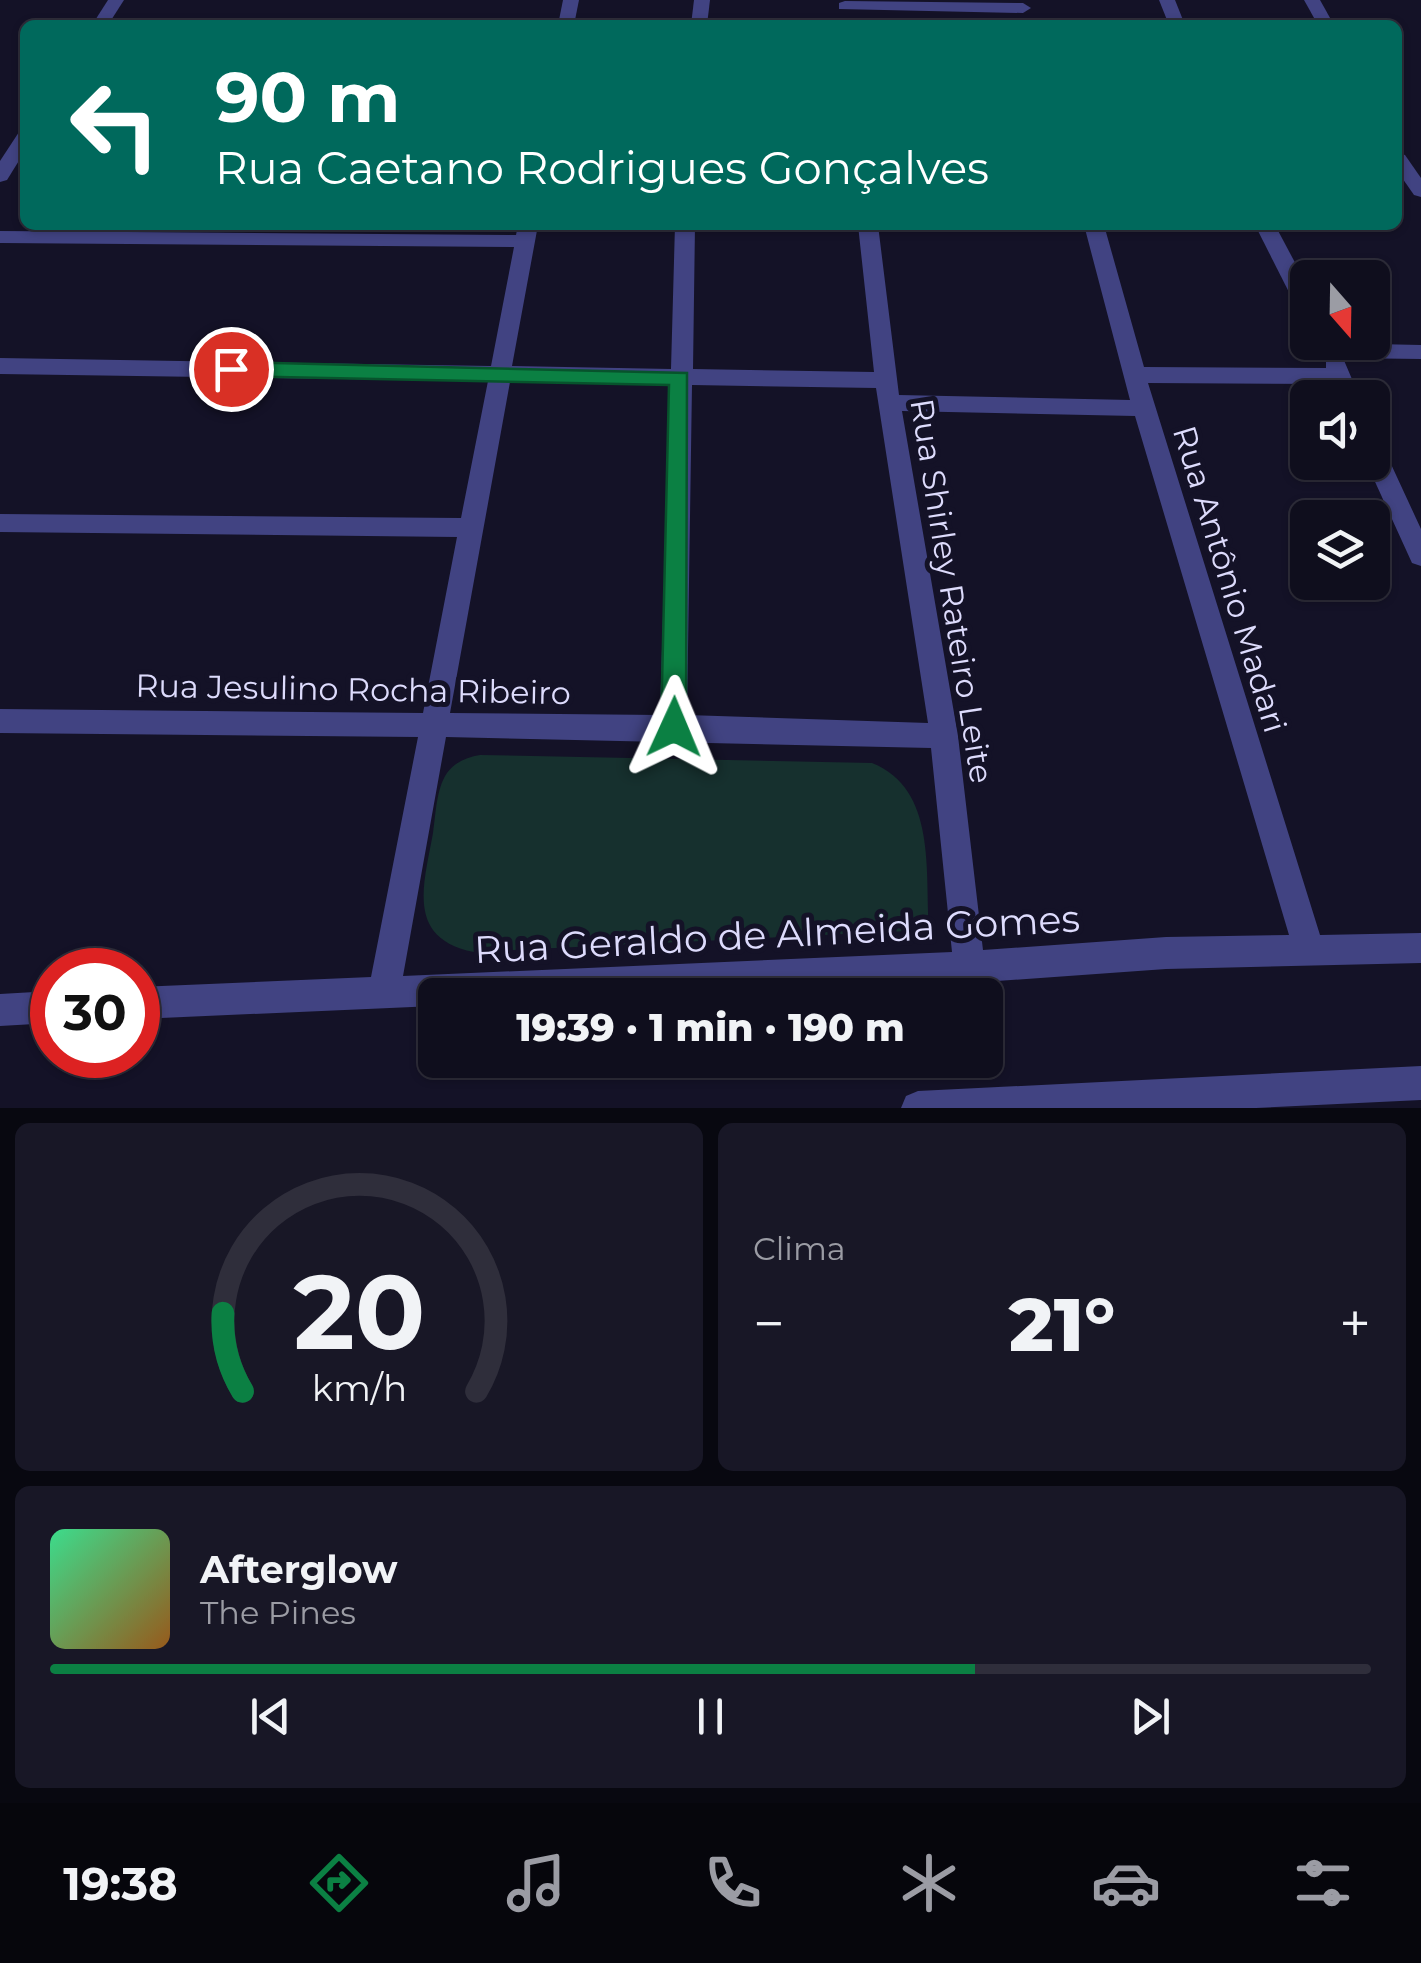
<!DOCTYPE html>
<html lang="pt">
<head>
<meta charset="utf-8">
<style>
	:root { --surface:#0f0e1d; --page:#181726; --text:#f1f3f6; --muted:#9b9ca4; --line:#2f2e3b; --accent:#0b8043 }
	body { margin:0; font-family:Montserrat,sans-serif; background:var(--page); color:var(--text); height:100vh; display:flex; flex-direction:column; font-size:38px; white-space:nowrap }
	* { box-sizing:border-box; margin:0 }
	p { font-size:32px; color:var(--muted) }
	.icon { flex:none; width:55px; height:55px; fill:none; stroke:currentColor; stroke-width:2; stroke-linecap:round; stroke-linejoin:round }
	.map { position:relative; height:1108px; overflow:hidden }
	.details { display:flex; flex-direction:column; gap:15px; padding:15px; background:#080810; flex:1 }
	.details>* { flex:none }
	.top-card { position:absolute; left:20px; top:20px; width:1382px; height:210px; border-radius:15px; box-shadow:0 2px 8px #0004,0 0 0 2px var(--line); background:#00695c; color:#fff; overflow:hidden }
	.needle { width:65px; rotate:160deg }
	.buttons { position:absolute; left:1290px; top:260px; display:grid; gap:20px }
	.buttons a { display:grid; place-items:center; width:100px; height:100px; border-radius:15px; background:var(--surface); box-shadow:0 2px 8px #0004,0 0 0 2px var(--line); font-size:50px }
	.speed { position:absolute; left:30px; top:948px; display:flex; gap:20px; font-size:50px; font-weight:700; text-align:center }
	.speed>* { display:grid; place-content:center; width:130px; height:130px; border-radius:50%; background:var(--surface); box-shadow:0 2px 8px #0004,0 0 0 2px var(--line); line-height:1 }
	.speed .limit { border:15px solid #d22; background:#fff; color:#111 }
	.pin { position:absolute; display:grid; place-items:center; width:85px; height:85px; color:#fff; margin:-42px; border:5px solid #fff; border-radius:50%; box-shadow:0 2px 10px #0007 }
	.me { position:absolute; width:110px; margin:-55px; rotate:1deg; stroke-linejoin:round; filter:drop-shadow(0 0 8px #0008) }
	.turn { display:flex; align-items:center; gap:35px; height:210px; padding:0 30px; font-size:45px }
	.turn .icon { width:130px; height:130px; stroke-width:2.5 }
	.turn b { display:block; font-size:70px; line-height:85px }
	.big { font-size:75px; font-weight:800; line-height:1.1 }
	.details .card { flex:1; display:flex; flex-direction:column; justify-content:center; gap:15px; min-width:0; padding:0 35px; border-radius:15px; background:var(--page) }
	.details .dial { align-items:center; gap:0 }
	.dial svg { height:260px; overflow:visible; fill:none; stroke:var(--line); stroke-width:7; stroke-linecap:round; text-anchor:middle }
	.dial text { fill:var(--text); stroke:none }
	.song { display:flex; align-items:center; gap:30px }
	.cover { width:120px; height:120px; border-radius:15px; background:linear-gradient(135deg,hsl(150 70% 55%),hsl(30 70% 35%)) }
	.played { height:10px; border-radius:5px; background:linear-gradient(90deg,var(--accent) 70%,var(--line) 70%) }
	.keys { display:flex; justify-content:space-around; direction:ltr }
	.heat { display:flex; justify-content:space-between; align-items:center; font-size:55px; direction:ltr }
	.details .tiles { flex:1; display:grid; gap:15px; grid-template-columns:1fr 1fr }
	.card:last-child { grid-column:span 2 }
	.trip { position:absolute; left:418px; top:978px; width:585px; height:100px; border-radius:15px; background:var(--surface); box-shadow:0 2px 8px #0004,0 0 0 2px var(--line); font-weight:800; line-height:100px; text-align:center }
	.tabs { display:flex; height:160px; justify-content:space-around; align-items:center; background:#06060c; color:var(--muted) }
	.tabs .icon { width:70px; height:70px }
	.tabs .on { color:var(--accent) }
	.tabs b { font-size:45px; color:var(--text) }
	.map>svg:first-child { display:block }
	.green { fill:#16302e }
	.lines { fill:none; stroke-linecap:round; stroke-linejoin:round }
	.minor { fill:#414382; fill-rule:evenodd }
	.route { fill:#0b8043; stroke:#07532c; stroke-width:2.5 }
	.labels { text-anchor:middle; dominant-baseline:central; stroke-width:10; stroke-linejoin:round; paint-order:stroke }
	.street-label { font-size:32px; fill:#dddbfc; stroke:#141227 }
	.near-street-label { font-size:38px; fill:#dddbfc; stroke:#141227 }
</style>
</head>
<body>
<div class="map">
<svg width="1421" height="1108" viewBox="0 0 1421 1108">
	<rect width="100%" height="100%" fill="#141227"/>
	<!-- green -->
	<path class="green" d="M480,755L872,763C937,789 925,871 929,930L474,952C405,938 424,884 433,833C436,814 436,789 447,773C455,762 467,757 480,755Z"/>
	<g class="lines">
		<!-- minor -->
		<g class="minor">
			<polygon points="108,0 124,0 108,25 92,25"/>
			<polygon points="563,0 579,0 574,25 558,25"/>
			<polygon points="694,0 710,0 707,25 691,25"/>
			<polygon points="1159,0 1175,0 1185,25 1169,25"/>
			<polygon points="1304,0 1320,0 1334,25 1318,25"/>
			<polygon points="845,1 1023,3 1031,8 1023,13 839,9 839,3"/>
			<polygon points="25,131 25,151 7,180 0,182 0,161 19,132"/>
			<polygon points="1398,153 1405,155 1421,178 1421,197 1414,195 1398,172"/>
			<path d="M518,225H538L512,366L671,369L675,225H695L693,369L874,372L858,225H878L899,395L1130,400L1084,225H1104L1144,367L1326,368V357L1318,350L1329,343L1421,345V359L1343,358L1360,398H1338L1332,384L1148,383L1320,935L1421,933V963L1166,969L969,983L689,995H435V1006L138,1019V987L371,977L418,737L0,733V709L423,713L457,537L0,532V514L461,518L488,381L0,374V358L491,366L514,247L0,243V231L516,235ZM510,382L670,384L660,715L450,713ZM692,385L876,388L928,723L687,715ZM902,411L1135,416L1289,935L1166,937L983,950L958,736ZM446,737L931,748L952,952L403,976Z"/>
			<polygon points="1255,225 1275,225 1308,287 1308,315 1297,308"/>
			<polygon points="1372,441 1384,449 1421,529 1421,566 1412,563 1366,462 1372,462"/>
			<polygon points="52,991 52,1023 0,1026 0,994"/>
			<polygon points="1421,1066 1421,1100 1256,1108 901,1108 906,1096 918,1091"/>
		</g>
	</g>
	<!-- route -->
	<polygon class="route" points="231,362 687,373 686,727 682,735 674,738 665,735 661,727 669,385 231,376 221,369"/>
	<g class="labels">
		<!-- street labels -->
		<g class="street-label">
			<text transform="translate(1230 579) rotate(73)">Rua Antônio Madari</text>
			<text transform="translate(952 591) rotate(81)">Rua Shirley Rateiro Leite</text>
			<text transform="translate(353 689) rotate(1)">Rua Jesulino Rocha Ribeiro</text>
		</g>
		<!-- near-street labels -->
		<g class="near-street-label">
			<text transform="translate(777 934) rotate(-3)">Rua Geraldo de Almeida Gomes</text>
		</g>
	</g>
</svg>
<div class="buttons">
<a><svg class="needle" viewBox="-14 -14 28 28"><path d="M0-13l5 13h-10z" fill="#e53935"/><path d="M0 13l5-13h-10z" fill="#9b9ca4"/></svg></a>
<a><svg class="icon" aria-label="sound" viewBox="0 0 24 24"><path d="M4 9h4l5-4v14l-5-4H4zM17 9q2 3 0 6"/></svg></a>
<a><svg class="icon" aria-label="layers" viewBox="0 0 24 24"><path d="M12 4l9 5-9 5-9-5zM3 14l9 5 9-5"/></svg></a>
</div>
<div class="speed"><div class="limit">30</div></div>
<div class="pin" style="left:231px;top:369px;background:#d93025"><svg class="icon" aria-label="arrive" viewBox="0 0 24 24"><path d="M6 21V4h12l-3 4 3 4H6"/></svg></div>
<svg class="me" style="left:674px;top:727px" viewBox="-20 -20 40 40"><path d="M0-17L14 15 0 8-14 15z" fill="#0b8043" stroke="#fff" stroke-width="4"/></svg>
<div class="trip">19:39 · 1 min · 190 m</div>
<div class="top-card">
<div class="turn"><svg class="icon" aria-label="left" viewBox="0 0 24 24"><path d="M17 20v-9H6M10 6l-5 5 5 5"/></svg><div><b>90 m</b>Rua Caetano Rodrigues Gonçalves</div></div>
</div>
</div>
<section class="details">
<div class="tiles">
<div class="card dial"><svg viewBox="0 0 100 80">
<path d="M14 69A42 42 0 1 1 86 69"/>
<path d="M14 69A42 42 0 0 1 8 45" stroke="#0b8043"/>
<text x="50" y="56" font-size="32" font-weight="700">20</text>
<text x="50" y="72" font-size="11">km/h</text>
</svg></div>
<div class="card"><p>Clima</p>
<div class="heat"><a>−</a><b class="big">21°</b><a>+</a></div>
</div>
<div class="card">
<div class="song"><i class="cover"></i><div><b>Afterglow</b><p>The Pines</p></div></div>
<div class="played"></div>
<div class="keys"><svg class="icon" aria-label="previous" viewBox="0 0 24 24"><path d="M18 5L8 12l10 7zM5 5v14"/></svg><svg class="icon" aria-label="pause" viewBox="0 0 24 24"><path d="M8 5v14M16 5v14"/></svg><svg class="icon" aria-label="next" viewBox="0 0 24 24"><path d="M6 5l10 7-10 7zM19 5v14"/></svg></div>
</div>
</div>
</section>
<nav class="tabs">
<b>19:38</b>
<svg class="icon on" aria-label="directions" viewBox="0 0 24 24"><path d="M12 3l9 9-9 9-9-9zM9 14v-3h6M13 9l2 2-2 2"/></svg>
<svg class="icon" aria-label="music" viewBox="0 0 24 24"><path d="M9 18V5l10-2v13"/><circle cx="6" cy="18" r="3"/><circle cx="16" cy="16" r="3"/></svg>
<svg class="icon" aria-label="phone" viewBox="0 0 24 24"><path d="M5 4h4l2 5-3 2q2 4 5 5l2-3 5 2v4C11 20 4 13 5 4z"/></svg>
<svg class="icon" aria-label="climate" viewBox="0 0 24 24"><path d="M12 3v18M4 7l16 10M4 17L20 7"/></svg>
<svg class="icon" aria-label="car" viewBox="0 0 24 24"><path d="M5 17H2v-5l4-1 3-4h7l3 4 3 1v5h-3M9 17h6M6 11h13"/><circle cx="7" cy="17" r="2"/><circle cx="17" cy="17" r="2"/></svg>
<svg class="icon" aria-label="filters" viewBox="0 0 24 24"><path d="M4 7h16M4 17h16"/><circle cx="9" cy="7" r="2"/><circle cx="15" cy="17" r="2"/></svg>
</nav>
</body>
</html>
